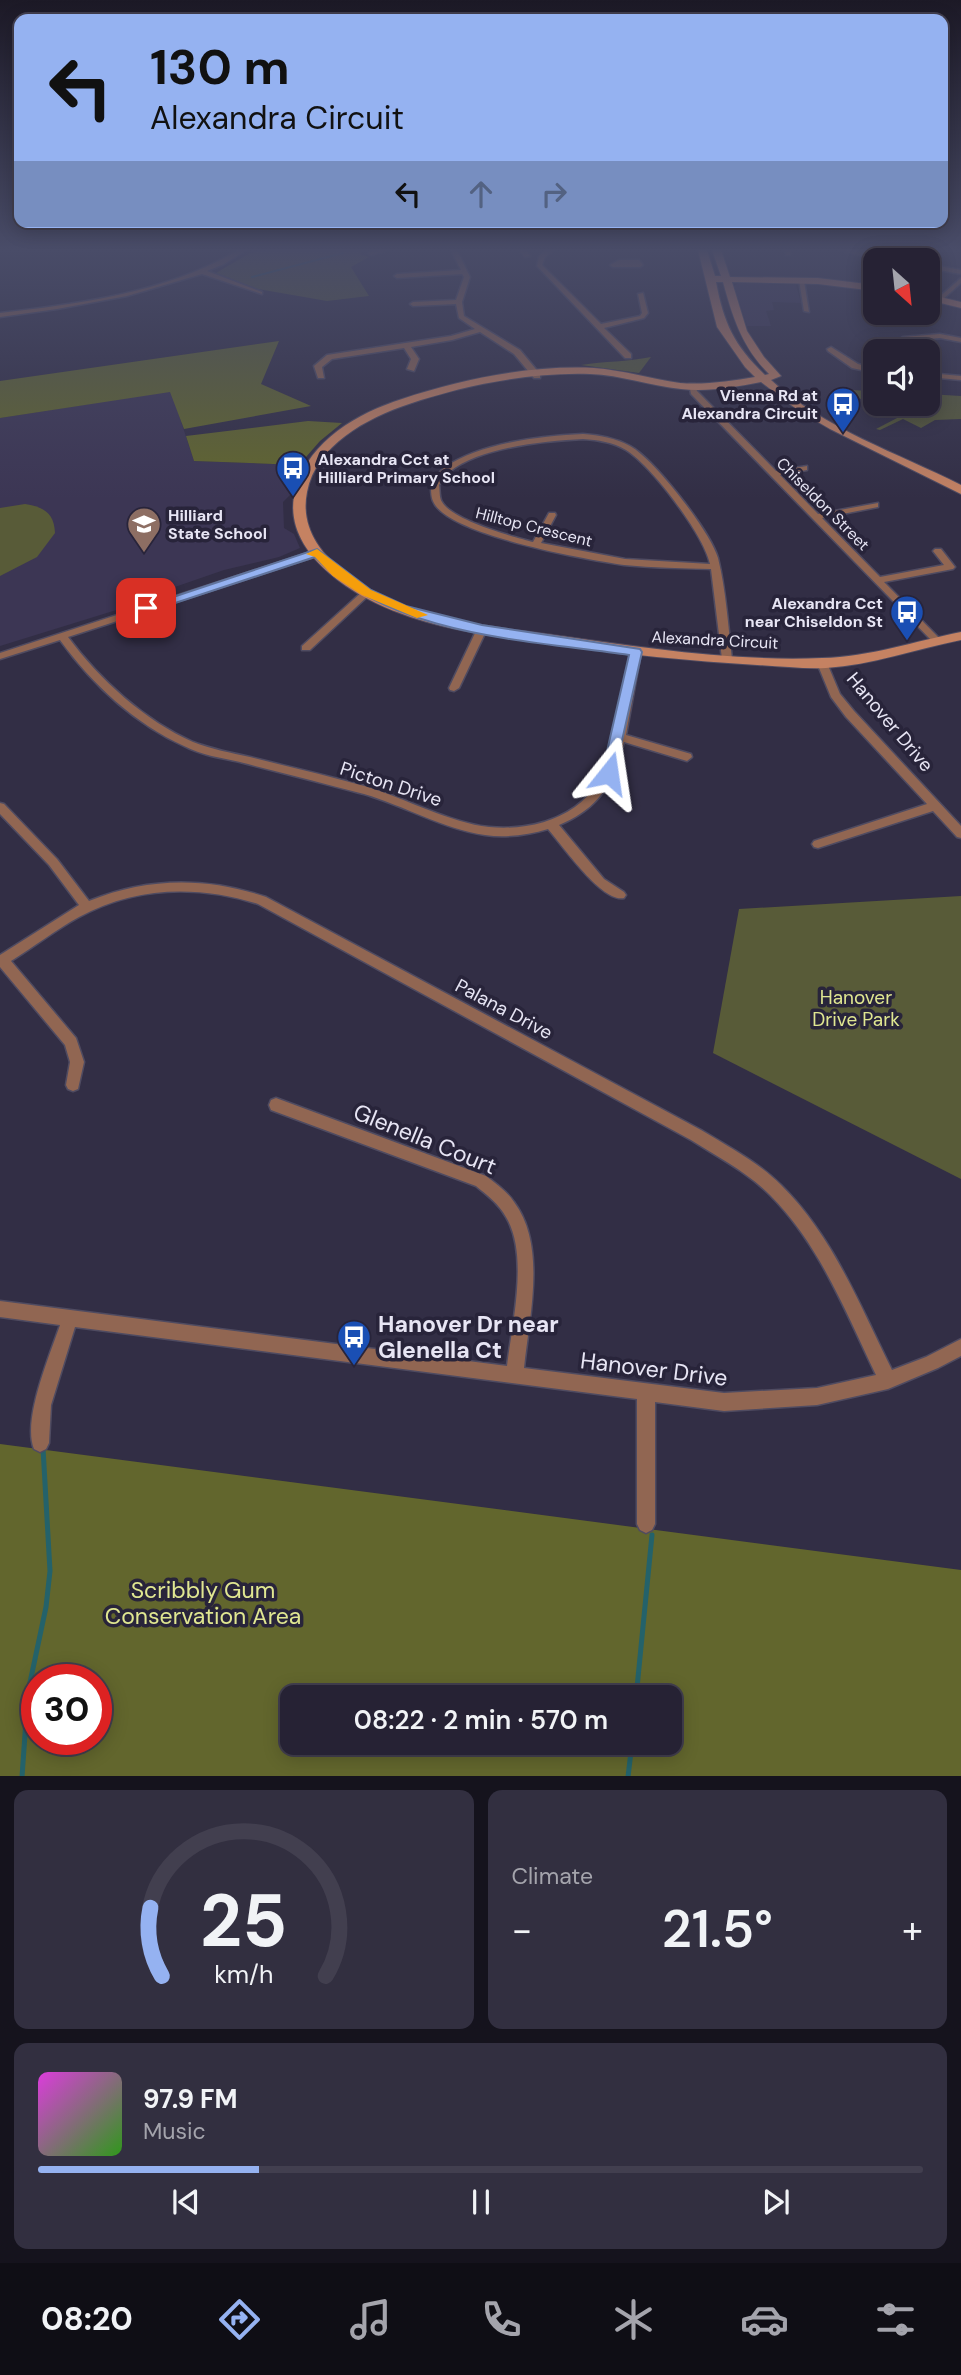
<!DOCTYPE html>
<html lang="en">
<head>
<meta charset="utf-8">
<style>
	:root { --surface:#262234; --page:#322f40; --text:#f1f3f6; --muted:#a4a4ac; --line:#423f4f; --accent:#95b2f1 }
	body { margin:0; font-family:"DM Sans",sans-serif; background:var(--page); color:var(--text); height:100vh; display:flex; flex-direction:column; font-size:26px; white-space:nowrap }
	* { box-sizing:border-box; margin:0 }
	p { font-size:23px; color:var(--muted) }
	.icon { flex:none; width:38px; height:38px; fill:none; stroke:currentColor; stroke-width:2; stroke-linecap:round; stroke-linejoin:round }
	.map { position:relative; height:1776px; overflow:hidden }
	.drawer { display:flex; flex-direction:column; gap:14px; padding:14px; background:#15131d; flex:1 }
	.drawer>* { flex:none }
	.top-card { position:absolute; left:14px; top:14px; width:934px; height:214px; border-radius:14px; box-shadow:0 4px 18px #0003,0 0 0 2px var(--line); background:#95b2f1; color:#111; overflow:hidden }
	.needle { width:46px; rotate:153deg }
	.fabs { position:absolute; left:863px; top:248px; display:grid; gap:14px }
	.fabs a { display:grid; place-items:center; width:77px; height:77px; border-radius:14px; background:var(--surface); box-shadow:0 4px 18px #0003,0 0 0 2px var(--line); font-size:35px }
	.speed { position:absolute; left:21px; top:1664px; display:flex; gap:14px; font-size:35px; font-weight:700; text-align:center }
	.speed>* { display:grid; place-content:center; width:91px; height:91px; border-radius:50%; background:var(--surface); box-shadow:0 4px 18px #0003,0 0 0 2px var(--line); line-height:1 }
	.speed .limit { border:10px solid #d22; background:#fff; color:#111 }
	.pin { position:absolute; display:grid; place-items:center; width:60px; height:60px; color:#fff; margin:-30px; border-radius:14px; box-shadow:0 4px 10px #0006 }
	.me { position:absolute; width:77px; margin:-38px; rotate:15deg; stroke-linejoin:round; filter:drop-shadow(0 0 5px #0008) }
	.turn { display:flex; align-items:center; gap:24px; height:147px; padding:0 21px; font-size:32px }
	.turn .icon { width:91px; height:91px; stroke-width:2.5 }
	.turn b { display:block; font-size:49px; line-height:60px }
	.lanes { display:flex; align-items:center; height:66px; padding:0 21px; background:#0003; justify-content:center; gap:35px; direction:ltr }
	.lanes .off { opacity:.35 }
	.big { font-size:52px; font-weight:600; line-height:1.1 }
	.drawer .widget { flex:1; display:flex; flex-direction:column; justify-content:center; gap:10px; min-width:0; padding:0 24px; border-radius:14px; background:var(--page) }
	.drawer .dial { align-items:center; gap:0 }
	.dial svg { height:182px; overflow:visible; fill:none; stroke:var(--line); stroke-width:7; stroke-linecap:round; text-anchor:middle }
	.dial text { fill:var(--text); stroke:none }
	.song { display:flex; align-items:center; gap:21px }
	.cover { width:84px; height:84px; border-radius:10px; background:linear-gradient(135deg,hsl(300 70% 55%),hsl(110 70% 35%)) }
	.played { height:7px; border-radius:4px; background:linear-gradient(90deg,var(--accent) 25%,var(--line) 25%) }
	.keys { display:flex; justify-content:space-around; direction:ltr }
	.heat { display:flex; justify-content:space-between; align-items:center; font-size:38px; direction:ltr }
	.drawer .tiles { flex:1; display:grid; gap:14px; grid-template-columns:1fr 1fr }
	.widget:last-child { grid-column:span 2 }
	.trip { position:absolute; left:280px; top:1685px; width:402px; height:70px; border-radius:14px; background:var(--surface); box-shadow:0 4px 18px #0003,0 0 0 2px var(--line); font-weight:600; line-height:70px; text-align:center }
	.tab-bar { display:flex; height:112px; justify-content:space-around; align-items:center; background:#0f0e15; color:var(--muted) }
	.tab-bar .icon { width:49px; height:49px }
	.tab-bar .current { color:var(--accent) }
	.tab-bar b { font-size:32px; color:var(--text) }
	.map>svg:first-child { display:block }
	.built { fill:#3c3654 }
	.green { fill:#585b38 }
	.forest { fill:#62662d; fill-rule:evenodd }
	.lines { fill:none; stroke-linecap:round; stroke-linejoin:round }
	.stream-far1 { stroke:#24626a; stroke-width:2 }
	.stream { stroke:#24626a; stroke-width:5 }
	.street-casing { stroke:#4f4b61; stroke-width:3 }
	.secondary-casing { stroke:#4f4b61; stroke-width:2 }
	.street { fill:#916652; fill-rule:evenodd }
	.secondary { fill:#c58262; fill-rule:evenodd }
	.route { fill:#95b2f1; stroke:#61749d; stroke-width:2 }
	.slow { fill:#f59e0b }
	.labels { text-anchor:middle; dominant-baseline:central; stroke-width:7; stroke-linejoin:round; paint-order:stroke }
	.far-poi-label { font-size:16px; font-weight:bold; fill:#e7e5f4; stroke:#28243a; text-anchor:end }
	.far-street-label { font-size:16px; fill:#e7e5f4; stroke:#28243a }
	.street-label { font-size:19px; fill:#e7e5f4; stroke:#28243a }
	.park-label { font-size:19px; fill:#e0e791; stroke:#28243a }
	.near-street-label { font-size:23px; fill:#e7e5f4; stroke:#28243a }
	.near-poi-label { font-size:23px; font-weight:bold; fill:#e7e5f4; stroke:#28243a; text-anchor:start }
	.near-park-label { font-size:23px; fill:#e0e791; stroke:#28243a }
</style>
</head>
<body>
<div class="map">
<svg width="961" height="1777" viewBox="0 0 961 1777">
	<rect width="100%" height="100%" fill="#322e45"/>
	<!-- built -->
	<g class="built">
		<polygon points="738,283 796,285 801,303 772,302 774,310 766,311 771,326 747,326 734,286"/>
		<polygon points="171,391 194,461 299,465 290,495 283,502 284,528 294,534 300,548 279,557 224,570 143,598 139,603 0,646 0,418"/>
	</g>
	<!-- green -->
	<g class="green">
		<polygon points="277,250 362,250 360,254 369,257 351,267 369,296 327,301 258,289 216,273 250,253"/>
		<path d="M651,357L639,373L581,365C605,361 627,362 651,357Z"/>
		<polygon points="848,390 875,391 875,404 928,404 928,394 961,396 961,419 935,420 921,428 903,419 880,430 876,429 899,417 846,392"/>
		<path d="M25,504C44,507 54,513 55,533L37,557L0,576V508Z"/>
		<polygon points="961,896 961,1179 713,1053 739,909"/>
	</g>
	<!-- forest -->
	<g class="forest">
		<polygon points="279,341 261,384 311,406 184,429 170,392 0,418 0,381"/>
		<polygon points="308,421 342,423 320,441 299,465 194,461 186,436"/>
		<path d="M0,1444L961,1570V1776H0ZM37,1680H96V1740H37ZM292,1698H670V1743H292Z"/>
	</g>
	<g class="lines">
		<!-- stream-far1 -->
		<polyline class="stream-far1" points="252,277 343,253"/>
		<!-- stream -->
		<g class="stream">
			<polyline points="636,1698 652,1535"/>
			<polyline points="22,1777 28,1692 46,1607 50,1571 43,1448"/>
			<polyline points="628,1777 632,1743"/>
		</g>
		<!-- street casing -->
		<g class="street-casing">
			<g id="street">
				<path d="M238,250H246L224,264L207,271L262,292V294L202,274L127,296L57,309L0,317V313C78,304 170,292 238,250Z"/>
				<polygon points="374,250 388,250 371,255 368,253"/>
				<polygon points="451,250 457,250 470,277 462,302 464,316 520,350 540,374 540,378 534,378 514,354 480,332 452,340 411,347 419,359 414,371 407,369 411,359 404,348 332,359 322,367 324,378 318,378 314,366 327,355 451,336 475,329 459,318 456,304 413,306 410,304 413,302 456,300 464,277 462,274 397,278 394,276 397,274 461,270"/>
				<polygon points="519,250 526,250 530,256 525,257"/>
				<polygon points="546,250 554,250 545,257 542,265 601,324 640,316 642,313 638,294 643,293 648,313 644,318 604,328 631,354 631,358 625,358 537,266 539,256"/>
				<polygon points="785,250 791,250 790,255 786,255"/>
				<polygon points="839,250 853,250 898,261 885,261"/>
				<polygon points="619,260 639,260 643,265 640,267 613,267 610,265"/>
				<polygon points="928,264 961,270 961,274 928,268"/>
				<polygon points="961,278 961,283 941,301 937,301 937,299"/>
				<polygon points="799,280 804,281 809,312 804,311"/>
				<polygon points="940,334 961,338 961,342 940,338 903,341 900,339 903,337"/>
				<polygon points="831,347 858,364 875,369 875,373 852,368 828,351 827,349"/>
				<polygon points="928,373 961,376 961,380 928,377"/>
				<polygon points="689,384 695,384 697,391 776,471 807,466 807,470 780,475 818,514 878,503 878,507 822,518 880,577 944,565 933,551 935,549 941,549 955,567 953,569 884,582 939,638 939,642 933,642 691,394"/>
				<path d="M583,434C599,435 616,438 630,446C654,459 710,531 718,558C726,590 728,626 732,659L731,661L727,662L722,659L711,569C682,568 653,568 624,565C589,560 446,535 433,501C431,497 431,490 431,485C435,479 439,472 444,468C479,443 541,436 583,434ZM583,439C598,440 613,442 626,450C651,465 704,535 710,564L625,559L541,543L556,515L555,513H549L533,542C513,537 452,520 442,502C439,498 440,490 439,485C442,481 445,475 449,472C480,447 544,441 583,439Z"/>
				<path d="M317,550L322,553L320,555L68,637C99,679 145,721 193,742C211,749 231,753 250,757C289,767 329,776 368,787C406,799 451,823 489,827C519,830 551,824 575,807C601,789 607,762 613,735C620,708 625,680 631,652L636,649L640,650L641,652L626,735L691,754L692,757L687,761L624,742C613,783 600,808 559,825L604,879L624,892L626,895L624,898C602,903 563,846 548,829C528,835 506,838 485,835C443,829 405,806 364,794C323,783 282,773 240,762C222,758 201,755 184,746C134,723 92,684 60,640L0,659V653Z"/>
				<polygon points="366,590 369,591 369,595 310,650 302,650 302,646 363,591"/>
				<polygon points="482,626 487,629 459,688 454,691 450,690 449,688 477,629"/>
				<polygon points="822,660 827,663 840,694 854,711 961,826 961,838 957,837 933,811 818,848 814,847 812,844 814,841 927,804 846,717 831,697 817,663"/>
				<path d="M0,803L4,804L57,859L89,901C148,877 207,877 266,897L701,1130C729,1147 758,1162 781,1185C833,1236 860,1306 892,1370L926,1357L961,1339V1356L938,1368L888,1389L817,1405L724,1411L655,1402V1524L652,1530L646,1533L640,1530L637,1524V1399L75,1327L51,1405L49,1443L46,1449L40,1452L34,1449C22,1420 50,1355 60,1325L0,1317V1301L507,1366C512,1324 529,1255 506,1217C499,1204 487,1195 476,1186L271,1110L269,1105L271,1100L276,1098L486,1176C496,1184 507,1191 514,1202C547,1246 529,1318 524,1368L724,1393L817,1388L876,1375C846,1313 820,1245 770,1195C747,1172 718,1157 691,1140L258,904C199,885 135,886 79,917C55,930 34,947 11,961L76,1038L84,1062L78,1089L73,1091L68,1089L66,1085L70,1062L65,1045L0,967V955L79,905L49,865L0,814Z"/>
			</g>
		</g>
		<!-- secondary casing -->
		<g class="secondary-casing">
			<g id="secondary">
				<path d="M698,250H707L715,276H721L712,250H721L730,277L818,278L875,285V291L818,284L732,282L747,331L764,357L781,376L771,380C824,429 898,453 961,485V494L830,429L799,411L761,382C735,387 708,392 681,389C651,386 621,375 590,374C531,372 465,385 409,404C367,418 316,445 307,492C295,551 362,590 408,607C454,624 504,628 553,635C638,647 736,662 822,658C870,657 915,641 961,632V640C916,649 872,665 826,668C803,669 780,666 757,665C690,661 623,654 557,645C504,637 448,632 397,612C349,594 278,549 296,488C310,440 358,413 402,399C461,379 531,365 594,368C623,370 651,379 680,383C705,385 731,381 755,377L745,367L717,327ZM716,282H723C733,318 742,347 769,374L765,375C734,345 724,324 716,282Z"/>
				<polygon points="928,294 961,302 961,308 928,300"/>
			</g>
		</g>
		<!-- street -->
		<use href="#street" class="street"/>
		<!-- secondary -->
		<use href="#secondary" class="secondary"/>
	</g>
	<!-- sky -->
	<linearGradient id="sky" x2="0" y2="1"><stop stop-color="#1c1926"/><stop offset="0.5" stop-color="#494c68"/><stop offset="1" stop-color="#494c68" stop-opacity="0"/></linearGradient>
	<rect width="961" height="499" fill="url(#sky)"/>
	<!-- route -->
	<path class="route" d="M317,549L371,590L406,606L482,625L640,649L642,652L614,776L609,778L602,773L629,655C526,640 391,636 315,557L151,611L140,608Z"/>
	<!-- slow -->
	<polygon class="slow" points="317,549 371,590 428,615 417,618 362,595 333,576 315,557 306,554"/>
	<!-- icons -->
	<defs>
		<g id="bus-pin" transform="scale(1.75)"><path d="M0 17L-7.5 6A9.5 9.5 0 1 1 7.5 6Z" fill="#1a4fb4" stroke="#28243a"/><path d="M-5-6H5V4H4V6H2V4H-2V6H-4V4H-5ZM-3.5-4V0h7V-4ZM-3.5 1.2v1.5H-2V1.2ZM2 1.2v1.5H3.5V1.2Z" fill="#fff"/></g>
		<g id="school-pin" transform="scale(1.75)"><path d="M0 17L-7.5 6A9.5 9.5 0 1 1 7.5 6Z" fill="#8d6e63" stroke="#28243a"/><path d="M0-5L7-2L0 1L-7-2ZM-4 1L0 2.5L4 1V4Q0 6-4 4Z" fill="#fff"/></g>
	</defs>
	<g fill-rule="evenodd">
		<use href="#bus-pin" x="843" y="404"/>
		<use href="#bus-pin" x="293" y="468"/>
		<use href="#school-pin" x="144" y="524"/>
		<use href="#bus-pin" x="907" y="612"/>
		<use href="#bus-pin" x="354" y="1337"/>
	</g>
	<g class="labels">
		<!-- far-poi labels -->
		<g class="far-poi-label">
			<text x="818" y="395">Vienna Rd at<tspan x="818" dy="18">Alexandra Circuit</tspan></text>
			<text x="318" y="459" text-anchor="start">Alexandra Cct at<tspan x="318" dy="18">Hilliard Primary School</tspan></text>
			<text x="168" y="515" text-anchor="start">Hilliard<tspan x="168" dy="18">State School</tspan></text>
			<text x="883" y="603">Alexandra Cct<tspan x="883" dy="18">near Chiseldon St</tspan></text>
		</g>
		<!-- far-street labels -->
		<g class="far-street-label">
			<text transform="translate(823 504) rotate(45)">Chiseldon Street</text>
			<text transform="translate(534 527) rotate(14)">Hilltop Crescent</text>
			<text transform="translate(715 640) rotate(3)">Alexandra Circuit</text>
		</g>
		<!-- street labels -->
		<g class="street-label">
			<text transform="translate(890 722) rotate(50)">Hanover Drive</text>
			<text transform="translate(391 784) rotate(18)">Picton Drive</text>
			<text transform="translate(504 1009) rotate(28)">Palana Drive</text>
		</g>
		<!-- park labels -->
		<g class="park-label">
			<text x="856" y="997">Hanover<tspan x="856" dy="22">Drive Park</tspan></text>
		</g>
		<!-- near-street labels -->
		<g class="near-street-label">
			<text transform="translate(425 1139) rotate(22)">Glenella Court</text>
			<text transform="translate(654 1369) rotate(7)">Hanover Drive</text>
		</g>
		<!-- near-poi labels -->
		<g class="near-poi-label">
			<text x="378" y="1324">Hanover Dr near<tspan x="378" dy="26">Glenella Ct</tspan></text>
		</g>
		<!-- near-park labels -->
		<g class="near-park-label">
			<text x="203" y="1590">Scribbly Gum<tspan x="203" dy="26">Conservation Area</tspan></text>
		</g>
	</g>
</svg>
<div class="fabs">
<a><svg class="needle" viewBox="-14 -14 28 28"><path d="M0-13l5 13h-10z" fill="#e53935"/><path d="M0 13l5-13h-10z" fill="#a4a4ac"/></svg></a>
<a><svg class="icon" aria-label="sound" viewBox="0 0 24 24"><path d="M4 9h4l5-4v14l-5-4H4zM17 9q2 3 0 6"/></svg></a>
</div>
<div class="speed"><div class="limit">30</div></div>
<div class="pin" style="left:146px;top:608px;background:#d93025"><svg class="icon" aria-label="arrive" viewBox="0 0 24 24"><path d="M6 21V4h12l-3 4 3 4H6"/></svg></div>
<svg class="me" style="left:609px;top:773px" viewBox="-20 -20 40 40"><path d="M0-17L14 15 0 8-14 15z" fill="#95b2f1" stroke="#fff" stroke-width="4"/></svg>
<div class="trip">08:22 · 2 min · 570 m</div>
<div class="top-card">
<div class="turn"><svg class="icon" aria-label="left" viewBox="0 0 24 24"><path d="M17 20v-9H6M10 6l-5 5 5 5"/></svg><div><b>130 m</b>Alexandra Circuit</div></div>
<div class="lanes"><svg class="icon" aria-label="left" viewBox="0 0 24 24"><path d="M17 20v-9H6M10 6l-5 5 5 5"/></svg><svg class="icon off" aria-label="ahead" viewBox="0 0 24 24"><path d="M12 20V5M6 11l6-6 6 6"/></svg><svg class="icon off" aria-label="right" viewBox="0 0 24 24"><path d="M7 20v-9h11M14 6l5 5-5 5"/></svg></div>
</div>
</div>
<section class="drawer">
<div class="tiles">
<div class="widget dial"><svg viewBox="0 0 100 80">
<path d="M14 69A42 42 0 1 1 86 69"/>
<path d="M14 69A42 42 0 0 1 9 39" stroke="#95b2f1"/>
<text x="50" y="56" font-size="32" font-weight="700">25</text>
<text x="50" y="72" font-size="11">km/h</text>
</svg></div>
<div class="widget"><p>Climate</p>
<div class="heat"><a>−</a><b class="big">21.5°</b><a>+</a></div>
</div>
<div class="widget">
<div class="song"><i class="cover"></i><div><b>97.9 FM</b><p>Music</p></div></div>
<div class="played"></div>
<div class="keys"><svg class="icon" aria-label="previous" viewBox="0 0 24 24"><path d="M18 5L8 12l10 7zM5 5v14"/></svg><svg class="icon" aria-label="pause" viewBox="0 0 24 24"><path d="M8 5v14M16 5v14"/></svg><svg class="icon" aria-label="next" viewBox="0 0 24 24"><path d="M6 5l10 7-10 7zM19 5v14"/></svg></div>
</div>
</div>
</section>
<nav class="tab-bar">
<b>08:20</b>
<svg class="icon current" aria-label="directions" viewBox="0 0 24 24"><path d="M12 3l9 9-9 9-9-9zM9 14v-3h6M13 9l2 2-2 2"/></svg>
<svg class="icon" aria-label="music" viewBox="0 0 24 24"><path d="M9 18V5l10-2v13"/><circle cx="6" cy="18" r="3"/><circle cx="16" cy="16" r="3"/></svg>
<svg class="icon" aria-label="phone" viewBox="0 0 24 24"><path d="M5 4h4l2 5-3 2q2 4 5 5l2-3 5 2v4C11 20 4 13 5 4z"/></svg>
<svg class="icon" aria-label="climate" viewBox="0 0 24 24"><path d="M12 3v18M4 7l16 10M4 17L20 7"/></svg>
<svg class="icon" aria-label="car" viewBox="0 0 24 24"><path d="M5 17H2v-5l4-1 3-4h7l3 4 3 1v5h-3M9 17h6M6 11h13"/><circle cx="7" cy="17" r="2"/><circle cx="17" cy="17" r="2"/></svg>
<svg class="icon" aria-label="filters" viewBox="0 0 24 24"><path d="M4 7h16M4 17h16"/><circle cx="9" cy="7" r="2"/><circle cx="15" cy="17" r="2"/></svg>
</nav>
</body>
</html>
